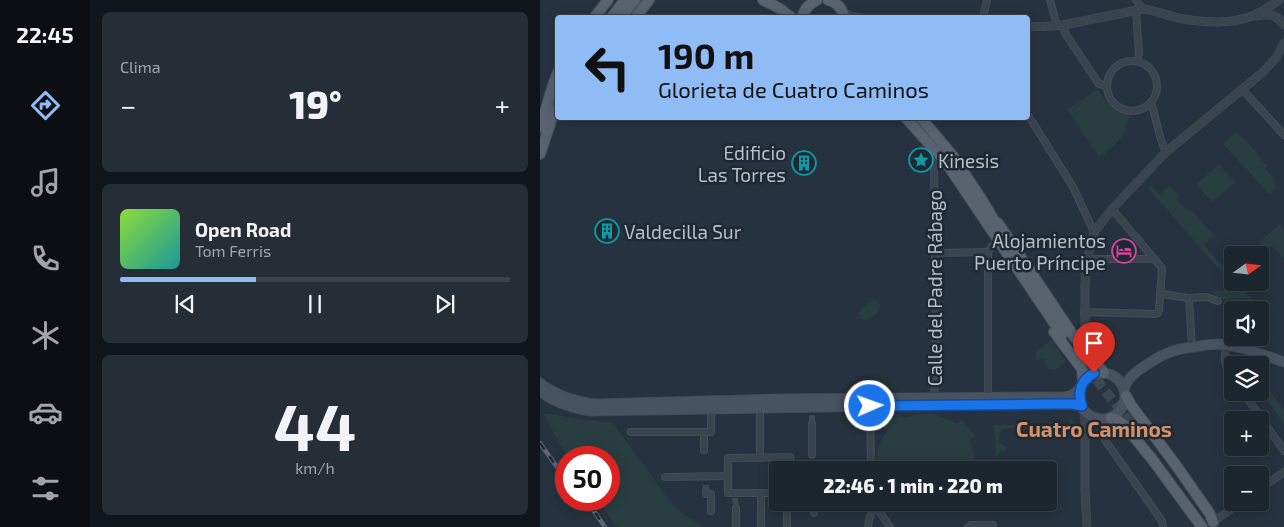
<!DOCTYPE html>
<html lang="es">
<head>
<meta charset="utf-8">
<style>
	:root { --surface:#1c262f; --page:#252e37; --text:#f1f3f6; --muted:#a0a5aa; --line:#3a434b; --accent:#90bcf5 }
	body { margin:0; font-family:"Exo 2",sans-serif; background:var(--page); color:var(--text); height:100vh; display:flex; flex-direction:column; font-size:19px; white-space:nowrap }
	* { box-sizing:border-box; margin:0 }
	p { font-size:16px; color:var(--muted) }
	.icon { flex:none; width:28px; height:28px; fill:none; stroke:currentColor; stroke-width:2; stroke-linecap:round; stroke-linejoin:round }
	.map { position:relative; flex:1; overflow:hidden }
	.panel { display:flex; flex-direction:column; gap:12px; padding:12px; background:#0f151a; width:450px }
	.panel>* { flex:none }
	.guide { position:absolute; left:15px; top:15px; width:475px; height:105px; border-radius:5px; box-shadow:0 2px 12px #0003,0 0 0 1px var(--line); background:#90bcf5; color:#111; overflow:hidden }
	.needle { width:32px; rotate:75deg }
	.controls { position:absolute; left:684px; top:246px; display:grid; gap:10px }
	.controls a { display:grid; place-items:center; width:45px; height:45px; border-radius:5px; background:var(--surface); box-shadow:0 2px 12px #0003,0 0 0 1px var(--line); font-size:25px }
	.speed { position:absolute; left:15px; top:446px; display:flex; gap:10px; font-size:25px; font-weight:700; text-align:center }
	.speed>* { display:grid; place-content:center; width:65px; height:65px; border-radius:50%; background:var(--surface); box-shadow:0 2px 12px #0003,0 0 0 1px var(--line); line-height:1 }
	.speed .limit { border:8px solid #d22; background:#fff; color:#111 }
	.pin { position:absolute; display:grid; place-items:center; width:42px; height:42px; color:#fff; margin:-51px -21px; border-radius:50% 50% 50% 0; rotate:-45deg; box-shadow:0 0 5px #0007 }
	.pin .icon { rotate:45deg }
	.me { position:absolute; width:55px; margin:-28px; rotate:88deg; stroke-linejoin:round; filter:drop-shadow(0 0 4px #0008) }
	.turn { display:flex; align-items:center; gap:18px; height:105px; padding:0 20px; font-size:22px }
	.turn .icon { width:65px; height:65px; stroke-width:2.5 }
	.turn b { display:block; font-size:35px; line-height:42px }
	.big { font-size:38px; font-weight:800; line-height:1.1 }
	.panel .tile { flex:1; display:flex; flex-direction:column; justify-content:center; gap:8px; min-width:0; padding:0 18px; border-radius:8px; background:var(--page) }
	.panel .dial { align-items:center; gap:0 }
	.dial b { font-size:65px; line-height:1 }
	.song { display:flex; align-items:center; gap:15px }
	.cover { width:60px; height:60px; border-radius:8px; background:linear-gradient(135deg,hsl(90 70% 55%),hsl(180 70% 35%)) }
	.played { height:5px; border-radius:2px; background:linear-gradient(90deg,var(--accent) 35%,var(--line) 35%) }
	.keys { display:flex; justify-content:space-around; direction:ltr }
	.heat { display:flex; justify-content:space-between; align-items:center; font-size:28px; direction:ltr }
	.trip { position:absolute; left:229px; top:461px; width:288px; height:50px; border-radius:5px; background:var(--surface); box-shadow:0 2px 12px #0003,0 0 0 1px var(--line); font-weight:800; line-height:50px; text-align:center }
	main { display:flex; flex:1; min-height:0 }
	.dock { display:flex; flex-direction:column; width:90px; justify-content:space-around; align-items:center; background:#0b0f13; color:var(--muted) }
	.dock .icon { width:35px; height:35px }
	.dock .current { color:var(--accent) }
	.dock b { font-size:22px; color:var(--text) }
	.map>svg:first-child { display:block }
	.green { fill:#283e40 }
	.lines { fill:none; stroke-linecap:round; stroke-linejoin:round }
	.minor-tunnel { stroke:#3c4754; stroke-width:6; stroke-dasharray:6 3; stroke-linecap:butt }
	.primary-tunnel { stroke:#3c4754; stroke-width:10; stroke-dasharray:10 5; stroke-linecap:butt }
	.minor-casing { stroke:#434d58; stroke-width:8 }
	.tertiary-casing { stroke:#434d58; stroke-width:9 }
	.secondary-casing { stroke:#434d58; stroke-width:11 }
	.primary-casing { stroke:#434d58; stroke-width:12 }
	.minor { stroke:#3a444f; stroke-width:6 }
	.tertiary { stroke:#3a444f; stroke-width:8 }
	.secondary { stroke:#485362; stroke-width:9 }
	.primary { stroke:#58636f; stroke-width:10 }
	.rail-casing { stroke:#5c6876; stroke-width:4.5 }
	.rail { stroke:#1f2934; stroke-width:2.5; stroke-dasharray:8; stroke-linecap:butt }
	.route-casing { stroke:#114b97; stroke-width:12 }
	.route { stroke:#1a73e8; stroke-width:9 }
	.labels { text-anchor:middle; dominant-baseline:central; stroke-width:5; stroke-linejoin:round; paint-order:stroke }
	.poi-label { font-size:19px; fill:#b6bfc9; stroke:#1f2934; text-anchor:end }
	.street-label { font-size:19px; fill:#b6bfc9; stroke:#1f2934 }
	.quarter-label { font-size:21px; font-weight:bold; fill:#d29169; stroke:#1f2934 }
</style>
</head>
<body>
<main>
<nav class="dock">
<b>22:45</b>
<svg class="icon current" aria-label="directions" viewBox="0 0 24 24"><path d="M12 3l9 9-9 9-9-9zM9 14v-3h6M13 9l2 2-2 2"/></svg>
<svg class="icon" aria-label="music" viewBox="0 0 24 24"><path d="M9 18V5l10-2v13"/><circle cx="6" cy="18" r="3"/><circle cx="16" cy="16" r="3"/></svg>
<svg class="icon" aria-label="phone" viewBox="0 0 24 24"><path d="M5 4h4l2 5-3 2q2 4 5 5l2-3 5 2v4C11 20 4 13 5 4z"/></svg>
<svg class="icon" aria-label="climate" viewBox="0 0 24 24"><path d="M12 3v18M4 7l16 10M4 17L20 7"/></svg>
<svg class="icon" aria-label="car" viewBox="0 0 24 24"><path d="M5 17H2v-5l4-1 3-4h7l3 4 3 1v5h-3M9 17h6M6 11h13"/><circle cx="7" cy="17" r="2"/><circle cx="17" cy="17" r="2"/></svg>
<svg class="icon" aria-label="filters" viewBox="0 0 24 24"><path d="M4 7h16M4 17h16"/><circle cx="9" cy="7" r="2"/><circle cx="15" cy="17" r="2"/></svg>
</nav>
<section class="panel">
<div class="tile"><p>Clima</p>
<div class="heat"><a>−</a><b class="big">19°</b><a>+</a></div>
</div>
<div class="tile">
<div class="song"><i class="cover"></i><div><b>Open Road</b><p>Tom Ferris</p></div></div>
<div class="played"></div>
<div class="keys"><svg class="icon" aria-label="previous" viewBox="0 0 24 24"><path d="M18 5L8 12l10 7zM5 5v14"/></svg><svg class="icon" aria-label="pause" viewBox="0 0 24 24"><path d="M8 5v14M16 5v14"/></svg><svg class="icon" aria-label="next" viewBox="0 0 24 24"><path d="M6 5l10 7-10 7zM19 5v14"/></svg></div>
</div>
<div class="tile dial"><b>44</b><p>km/h</p></div>
</section>
<div class="map">
<svg width="744" height="527" viewBox="0 0 744 527">
	<rect width="100%" height="100%" fill="#26323f"/>
	<!-- green -->
	<g class="green">
		<path d="M558,89C567,102 573,113 590,116C582,139 579,144 559,157L550,144L527,109Z"/>
		<polygon points="696,132 703,139 704,138 718,154 717,155 727,166 725,168 735,180 733,182 737,187 729,194 683,144"/>
		<polygon points="679,164 695,182 672,202 656,184"/>
		<polygon points="611,185 619,195 629,186 639,196 636,200 644,207 651,210 674,235 664,245 692,277 692,282 697,283 714,301 716,310 711,310 707,298 677,299 672,291 687,291 694,286 608,188"/>
		<path d="M739,224L744,229V259L732,246L728,247L720,254C719,250 718,246 720,242Z"/>
		<path d="M334,300C348,306 334,316 327,320L321,319L319,313C322,307 327,302 334,300Z"/>
		<polygon points="512,340 526,362 515,370 509,369 502,359 496,360 496,351"/>
		<polygon points="720,384 729,389 744,410 744,424 720,390"/>
		<path d="M3,413C26,416 49,422 72,422L135,508L160,525L161,527H77L57,500H69V458L28,457L22,448Z"/>
		<path d="M359,413L363,418C388,411 394,412 417,424L422,420L435,436L430,440L435,459L434,470H337C333,456 340,443 347,431L343,426Z"/>
		<path d="M529,417L533,421L535,429L526,431L520,429L515,430C511,427 503,430 498,428L495,430L491,428L487,430L483,426L480,427V428L463,429C455,436 458,444 467,447V449L464,452L462,450L459,453L460,454L456,457L455,435L453,425L529,424Z"/>
		<path d="M356,503H424L412,512L407,507C385,513 377,514 356,503Z"/>
	</g>
	<g class="lines">
		<!-- minor-tunnel -->
		<g class="minor-tunnel">
			<polyline points="272,415 272,424"/>
			<polyline points="166,491 166,482"/>
			<polyline points="195,498 196,508"/>
		</g>
		<!-- primary-tunnel -->
		<polyline class="primary-tunnel" points="538,356 592,425"/>
		<!-- minor casing -->
		<g class="minor-casing">
			<g id="minor">
				<polyline points="510,0 517,26"/>
				<polyline points="596,0 603,9"/>
				<polyline points="596,11 599,53 597,61"/>
				<polyline points="443,18 447,0"/>
				<polyline points="523,25 525,33 559,84 567,86"/>
				<circle cx="592" cy="86" r="25"/>
				<polyline points="703,90 744,135"/>
				<path d="M611,103C617,119 618,137 626,152"/>
				<polyline points="488,115 533,187 554,232"/>
				<polyline points="393,148 394,162 396,357 394,398"/>
				<polyline points="395,253 448,252"/>
				<polyline points="547,259 614,259"/>
				<polyline points="621,294 649,298 666,297 678,301"/>
				<polyline points="649,298 652,347"/>
				<polyline points="544,312 615,314 618,313 619,310 622,268 572,209"/>
				<path d="M686,345C684,360 684,365 692,378"/>
				<polyline points="703,392 744,451"/>
				<polyline points="448,397 448,252 452,246 456,244"/>
				<polyline points="330,404 331,470"/>
				<polyline points="566,419 563,427 565,440 622,521 623,527"/>
				<polyline points="272,424 272,455"/>
				<polyline points="91,432 171,432 171,409"/>
				<polyline points="164,432 164,450"/>
				<polyline points="220,458 220,409"/>
				<polyline points="125,477 188,476"/>
				<polyline points="720,489 744,472"/>
				<polyline points="166,491 166,494 171,494 171,511"/>
				<polyline points="221,493 221,527"/>
				<polyline points="238,493 188,493 188,458 250,457 250,470"/>
				<polyline points="274,502 274,513"/>
				<polyline points="311,502 313,508 334,504"/>
				<polyline points="333,502 350,527"/>
				<polyline points="247,507 247,527"/>
				<polyline points="196,508 196,527"/>
				<polyline points="673,522 701,502"/>
				<path d="M328,527C329,519 330,513 336,508"/>
				<polyline points="428,527 431,525 453,525"/>
			</g>
		</g>
		<!-- tertiary casing -->
		<g class="tertiary-casing">
			<g id="tertiary">
				<polyline points="303,12 310,16 322,18"/>
				<path d="M716,16C729,14 736,13 744,25"/>
				<path d="M488,27L511,26L523,25L603,9C615,10 626,15 638,18C660,22 690,25 712,16C721,12 731,6 739,0"/>
				<polyline points="545,350 545,284 547,259 554,232 572,209 626,152 722,73 736,58 744,43"/>
				<polyline points="545,411 545,491 547,527"/>
			</g>
		</g>
		<!-- secondary casing -->
		<g class="secondary-casing">
			<g id="secondary">
				<circle cx="562" cy="396" r="23"/>
				<path d="M0,383C17,396 35,402 57,404L243,399L526,397L533,395L540,388"/>
				<path d="M584,389C588,376 600,369 611,362C627,352 635,349 654,347C661,346 669,344 677,344C700,345 723,355 744,362"/>
				<path d="M0,391C15,403 32,408 51,411L393,405L529,404L542,406"/>
			</g>
		</g>
		<!-- primary casing -->
		<g class="primary-casing">
			<g id="primary">
				<polyline points="223,0 239,8 252,18"/>
				<path d="M288,0C297,2 302,8 305,18"/>
				<polyline points="54,18 68,0"/>
				<polyline points="71,18 85,0"/>
				<polyline points="81,18 95,0"/>
				<polyline points="95,18 109,0"/>
				<path d="M262,18C264,9 269,4 277,0"/>
				<polyline points="366,118 407,164 522,335"/>
				<polyline points="381,118 413,156 442,200 460,230"/>
				<path d="M0,127C7,109 10,90 18,72"/>
				<polyline points="0,154 13,115 18,106"/>
				<polyline points="458,223 533,335 564,373"/>
				<polyline points="514,332 542,369 543,382"/>
				<polyline points="586,396 591,405 638,468 670,514 673,522"/>
				<polyline points="571,418 579,421 585,426 612,459 662,527"/>
			</g>
		</g>
		<!-- minor -->
		<use href="#minor" class="minor"/>
		<!-- tertiary -->
		<use href="#tertiary" class="tertiary"/>
		<!-- secondary -->
		<use href="#secondary" class="secondary"/>
		<!-- primary -->
		<use href="#primary" class="primary"/>
		<!-- rail casing -->
		<g class="rail-casing">
			<g id="rail">
				<polyline points="0,443 26,480"/>
				<polyline points="46,500 65,527"/>
			</g>
		</g>
		<!-- rail -->
		<use href="#rail" class="rail"/>
	</g>
	<g class="lines">
		<!-- route casing -->
		<g class="route-casing">
			<path id="route" d="M330,406L515,404H533L542,406C537,392 541,380 554,373"/>
		</g>
		<!-- route -->
		<use href="#route" class="route"/>
	</g>
	<!-- icons -->
	<defs>
		<g id="sight-ring" transform="scale(1.25)"><circle r="9.5" fill="#1f2934" stroke="#0f9aa8" stroke-width="1.5"/><path d="M0-6L1.8-2.2L6-1.7L2.9 1.2L3.7 5.4L0 3.3L-3.7 5.4L-2.9 1.2L-6-1.7L-1.8-2.2Z" fill="#0f9aa8"/></g>
		<g id="building-ring" transform="scale(1.25)"><circle r="9.5" fill="#1f2934" stroke="#0f9aa8" stroke-width="1.5"/><path d="M-4-6H4V6H1V3H-1V6H-4ZM-2.5-4.3h1.7v1.8h-1.7ZM.8-4.3h1.7v1.8H.8ZM-2.5-1h1.7V.8h-1.7ZM.8-1h1.7V.8H.8Z" fill="#0f9aa8"/></g>
		<g id="hotel-ring" transform="scale(1.25)"><circle r="9.5" fill="#1f2934" stroke="#d1479c" stroke-width="1.5"/><path d="M-6-4.5h1.5V1H6V5H4.5V3h-9V5H-6ZM-4 0a1.8 1.8 0 1 1 3.6 0ZM.5 0V-2.5h3Q6-2.5 6 0Z" fill="#d1479c"/></g>
	</defs>
	<g fill-rule="evenodd">
		<use href="#sight-ring" x="381" y="160"/>
		<use href="#building-ring" x="264" y="163"/>
		<use href="#building-ring" x="67" y="231"/>
		<use href="#hotel-ring" x="584" y="251"/>
	</g>
	<g class="labels">
		<!-- poi labels -->
		<g class="poi-label">
			<text x="246" y="152">Edificio<tspan x="246" dy="22">Las Torres</tspan></text>
			<text x="398" y="160" text-anchor="start">Kinesis</text>
			<text x="84" y="231" text-anchor="start">Valdecilla Sur</text>
			<text x="566" y="240">Alojamientos<tspan x="566" dy="22">Puerto Príncipe</tspan></text>
		</g>
		<!-- street labels -->
		<g class="street-label">
			<text transform="translate(394 288) rotate(-90)">Calle del Padre Rábago</text>
		</g>
		<!-- quarter labels -->
		<g class="quarter-label">
			<text x="554" y="428">Cuatro Caminos</text>
		</g>
	</g>
</svg>
<div class="controls">
<a><svg class="needle" viewBox="-14 -14 28 28"><path d="M0-13l5 13h-10z" fill="#e53935"/><path d="M0 13l5-13h-10z" fill="#a0a5aa"/></svg></a>
<a><svg class="icon" aria-label="sound" viewBox="0 0 24 24"><path d="M4 9h4l5-4v14l-5-4H4zM17 9q2 3 0 6"/></svg></a>
<a><svg class="icon" aria-label="layers" viewBox="0 0 24 24"><path d="M12 4l9 5-9 5-9-5zM3 14l9 5 9-5"/></svg></a>
<a>+</a>
<a>−</a>
</div>
<div class="speed"><div class="limit">50</div></div>
<div class="pin" style="left:554px;top:373px;background:#d93025"><svg class="icon" aria-label="arrive" viewBox="0 0 24 24"><path d="M6 21V4h12l-3 4 3 4H6"/></svg></div>
<svg class="me" style="left:330px;top:406px" viewBox="-20 -20 40 40"><circle r="17" fill="#1a73e8" stroke="#fff" stroke-width="3"/><path d="M0-11L8 9 0 5-8 9z" fill="#fff"/></svg>
<div class="trip">22:46 · 1 min · 220 m</div>
<div class="guide">
<div class="turn"><svg class="icon" aria-label="left" viewBox="0 0 24 24"><path d="M17 20v-9H6M10 6l-5 5 5 5"/></svg><div><b>190 m</b>Glorieta de Cuatro Caminos</div></div>
</div>
</div>
</main>
</body>
</html>
